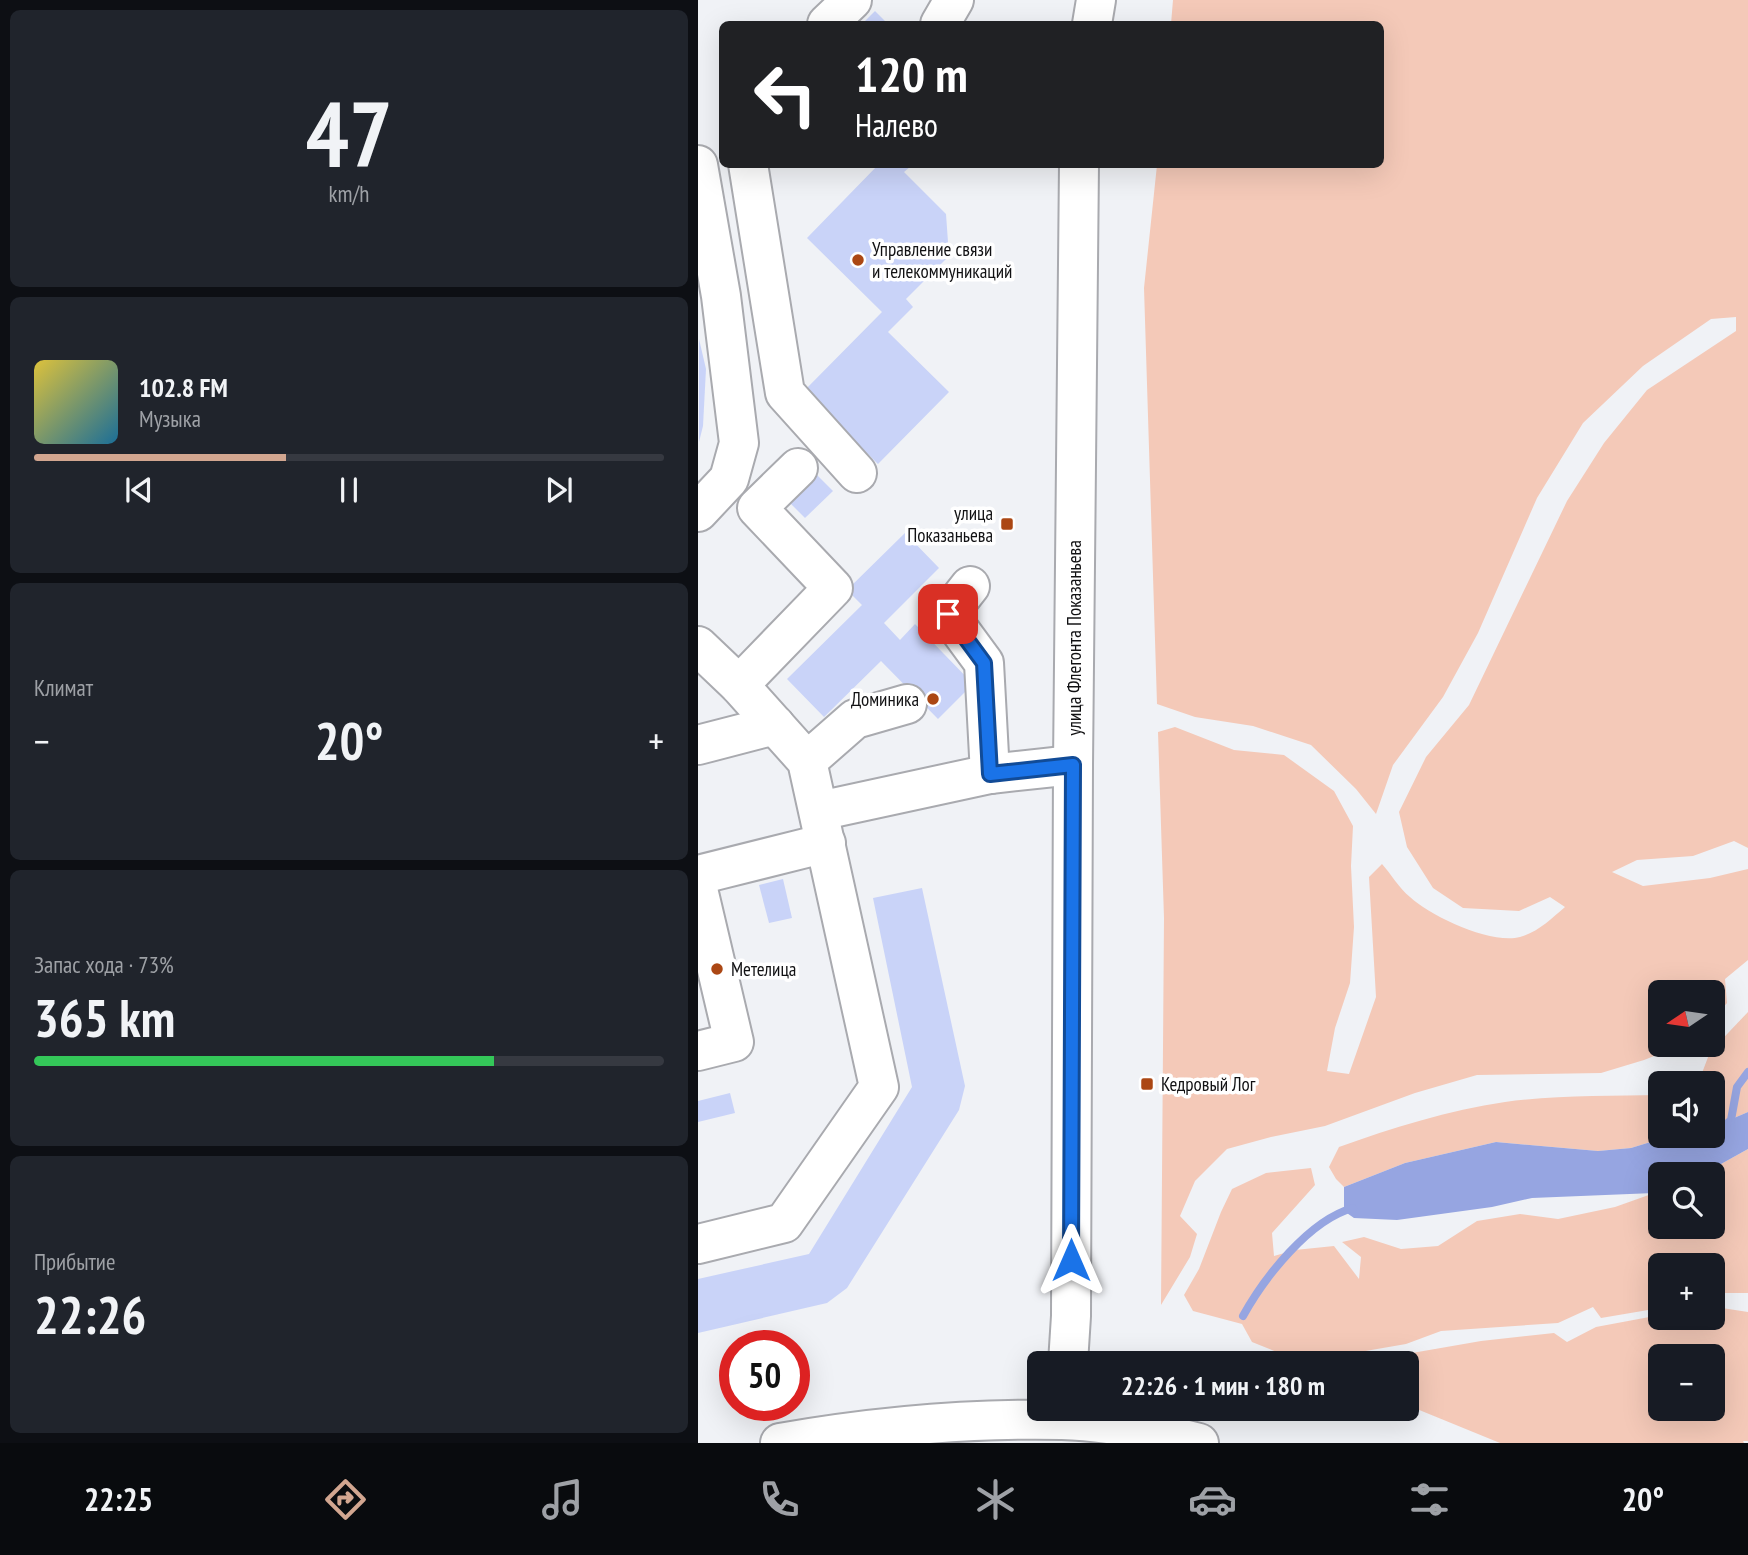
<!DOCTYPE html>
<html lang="ru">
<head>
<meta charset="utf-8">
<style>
	:root { --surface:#171b24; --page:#20242c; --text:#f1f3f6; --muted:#9ea1a6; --line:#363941; --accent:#d2a690 }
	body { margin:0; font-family:"PT Sans Narrow",sans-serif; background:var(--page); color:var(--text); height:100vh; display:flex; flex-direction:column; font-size:26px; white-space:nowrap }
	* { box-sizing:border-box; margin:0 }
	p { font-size:23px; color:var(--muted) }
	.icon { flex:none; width:38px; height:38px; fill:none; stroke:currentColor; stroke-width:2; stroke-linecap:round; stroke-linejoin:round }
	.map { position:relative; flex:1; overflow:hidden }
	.details { display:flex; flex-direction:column; gap:10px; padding:10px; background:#0d0f14; width:698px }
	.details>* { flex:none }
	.top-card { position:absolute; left:21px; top:21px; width:665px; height:147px; border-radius:10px; box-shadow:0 7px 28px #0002; background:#202124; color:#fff; overflow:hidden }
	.needle { width:46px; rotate:257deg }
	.fabs { position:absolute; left:950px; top:980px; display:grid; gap:14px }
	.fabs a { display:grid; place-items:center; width:77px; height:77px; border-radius:10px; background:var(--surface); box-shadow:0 7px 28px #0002; font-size:35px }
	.speed { position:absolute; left:21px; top:1330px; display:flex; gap:14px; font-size:35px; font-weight:700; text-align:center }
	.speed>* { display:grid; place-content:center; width:91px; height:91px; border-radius:50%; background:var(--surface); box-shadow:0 7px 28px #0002; line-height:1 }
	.speed .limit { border:10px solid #d22; background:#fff; color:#111 }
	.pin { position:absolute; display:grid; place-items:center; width:60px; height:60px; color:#fff; margin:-30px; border-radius:14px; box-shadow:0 4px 10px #0006 }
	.me { position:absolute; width:77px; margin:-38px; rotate:0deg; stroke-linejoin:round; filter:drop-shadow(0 0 5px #0008) }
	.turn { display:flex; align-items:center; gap:24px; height:147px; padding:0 21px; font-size:32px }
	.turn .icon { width:91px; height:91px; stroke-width:2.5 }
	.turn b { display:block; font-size:49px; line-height:60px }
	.big { font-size:52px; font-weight:800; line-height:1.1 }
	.details .card { flex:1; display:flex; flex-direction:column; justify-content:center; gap:10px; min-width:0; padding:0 24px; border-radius:10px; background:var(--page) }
	.details .dial { align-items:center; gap:0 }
	.dial b { font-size:91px; line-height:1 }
	.song { display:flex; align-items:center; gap:21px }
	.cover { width:84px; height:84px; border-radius:10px; background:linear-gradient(135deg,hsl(50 70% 55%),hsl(200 70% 35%)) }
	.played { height:7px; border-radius:4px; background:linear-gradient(90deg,var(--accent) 40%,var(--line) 40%) }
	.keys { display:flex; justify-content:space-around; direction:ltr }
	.heat { display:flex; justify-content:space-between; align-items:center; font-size:38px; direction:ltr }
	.charge { height:10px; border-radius:5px; background:linear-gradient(90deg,#34c759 73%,var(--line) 0) }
	.trip { position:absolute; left:329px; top:1351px; width:392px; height:70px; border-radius:10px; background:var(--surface); box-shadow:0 7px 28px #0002; font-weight:800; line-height:70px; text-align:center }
	.tab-bar { display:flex; height:112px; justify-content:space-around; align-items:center; background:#090b0e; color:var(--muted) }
	.tab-bar .icon { width:49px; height:49px }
	.tab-bar .current { color:var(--accent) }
	.tab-bar b { font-size:32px; color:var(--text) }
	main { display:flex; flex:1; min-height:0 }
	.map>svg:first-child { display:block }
	.green { fill:#f4c9b8; fill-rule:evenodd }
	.water { fill:#96a5e1 }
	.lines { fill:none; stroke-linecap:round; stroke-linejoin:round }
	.stream { stroke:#96a5e1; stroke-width:8 }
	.building { fill:#c9d3f8 }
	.minor-casing { stroke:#a9aaaf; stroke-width:42 }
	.major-casing { stroke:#a9aaaf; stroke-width:42 }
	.minor { stroke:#fff; stroke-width:38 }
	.major { stroke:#fff; stroke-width:38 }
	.route-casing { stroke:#114b97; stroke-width:18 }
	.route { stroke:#1a73e8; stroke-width:12 }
	.poi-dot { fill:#ab4714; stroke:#fff; stroke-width:2.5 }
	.labels { text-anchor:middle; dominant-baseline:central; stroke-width:7; stroke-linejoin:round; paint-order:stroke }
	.poi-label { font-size:19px; fill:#111113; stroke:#fff; text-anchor:start }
	.street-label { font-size:19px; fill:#111113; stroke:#fff }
</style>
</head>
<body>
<main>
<section class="details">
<div class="card dial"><b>47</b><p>km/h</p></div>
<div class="card">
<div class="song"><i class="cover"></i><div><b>102.8 FM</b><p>Музыка</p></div></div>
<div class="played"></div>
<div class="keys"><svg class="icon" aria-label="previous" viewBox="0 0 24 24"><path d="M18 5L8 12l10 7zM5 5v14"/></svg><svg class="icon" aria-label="pause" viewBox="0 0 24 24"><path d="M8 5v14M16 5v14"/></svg><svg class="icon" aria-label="next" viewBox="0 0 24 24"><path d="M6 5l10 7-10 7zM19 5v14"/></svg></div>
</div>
<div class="card"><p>Климат</p>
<div class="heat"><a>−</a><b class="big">20°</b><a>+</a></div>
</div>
<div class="card"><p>Запас хода · 73%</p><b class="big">365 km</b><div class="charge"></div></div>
<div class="card"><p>Прибытие</p><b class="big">22:26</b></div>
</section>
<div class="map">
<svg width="1050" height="1443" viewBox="0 0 1050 1443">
	<rect width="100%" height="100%" fill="#f0f2f6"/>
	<!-- green -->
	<g class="green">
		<path d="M475,0H1050V848L1036,841L995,856L939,860L914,872L945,886L1012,878L1050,869V960L1027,979L1029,1003L1015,1020V992H962V1045H984L946,1060L903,1073L779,1075L717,1093L627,1126L573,1137L529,1149L497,1181L482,1216L499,1234L492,1257L463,1305L466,918L460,732L477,727L536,750L586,755L636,791L655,826L653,866L656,927L652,983L637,1028L629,1071L651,1074L678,997L671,877L684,864C693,874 701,888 712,897C732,916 794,945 822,937C840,932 853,919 867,907L852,897L821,911L765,908L735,888L709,847L701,812L728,757L771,705L869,501L906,443L949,390L1038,331V317L1013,319L945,366L885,423L839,498L780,633L745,697L695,765L678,814L658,789L613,745L555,726L497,717L459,704L446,288L459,165L682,164V24H473Z"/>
		<polygon points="1050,1012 1050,1112 1015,1127 1015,1087 1025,1083 1004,1073 1012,1052"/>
		<path d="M962,1095V1136H993L969,1137L933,1148L900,1151L798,1142L707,1163L646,1187L638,1179L631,1167L641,1147C694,1128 751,1110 807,1102C858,1095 911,1096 962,1095Z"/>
		<path d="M1050,1149V1293H1015V1265H962V1308L903,1318L895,1307L860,1323L743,1331L708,1344L656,1353L668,1361L783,1341L856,1333L869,1342L898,1327L962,1315V1318H1015V1312L1024,1308L1050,1312V1441H1045L1046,1443H802L709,1405V1363H606L554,1342L544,1324L495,1311L486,1295L501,1269L523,1212L534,1189L568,1173L613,1168L617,1185L574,1233L576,1256L597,1250L636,1246L661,1279L663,1257L644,1242L666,1237L703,1249L740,1246L779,1221L822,1214L860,1219L917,1207L962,1191V1227H1015V1174H1005ZM962,1356H1015V1409H962Z"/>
	</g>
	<!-- water -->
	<polygon class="water" points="1050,1112 1050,1149 1005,1174 962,1174 962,1191 956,1193 834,1198 794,1207 699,1220 656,1218 646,1211 646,1187 707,1163 798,1142 900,1151 933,1148 969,1137 1015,1136 1015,1127"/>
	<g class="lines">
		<!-- stream -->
		<g class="stream">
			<polyline points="1015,1136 1033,1120 1039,1087 1050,1072"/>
			<path d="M545,1316C566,1278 611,1220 655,1208"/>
		</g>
	</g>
	<!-- building -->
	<g class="building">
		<polygon points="177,11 190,24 164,24"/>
		<polygon points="181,164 211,164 213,166 206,172 248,214 251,256 208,299 215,307 190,332 251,392 180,464 106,391 184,312 109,238"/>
		<polygon points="1,339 8,369 5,426 1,442"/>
		<polygon points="118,474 135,491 107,518 90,501"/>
		<polygon points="207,533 241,568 186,623 202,640 217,624 275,684 240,719 183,661 126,717 89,679 164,605 149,590"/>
		<polygon points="85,879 94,918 71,923 61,885"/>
		<polygon points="224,888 267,1086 261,1110 149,1288 129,1303 0,1333 0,1279 111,1254 214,1087 175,898"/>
		<polygon points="32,1093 37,1113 0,1122 0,1101"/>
	</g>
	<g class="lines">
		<!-- minor casing -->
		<g class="minor-casing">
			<g id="minor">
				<polyline points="129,24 154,0"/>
				<polyline points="242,24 256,0"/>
				<polyline points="50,164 87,393 159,473"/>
				<polyline points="0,165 23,296 41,443 31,479 0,512"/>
				<polyline points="272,586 250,614 286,663 292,774"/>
				<polyline points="0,646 41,685 109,761 181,1087 86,1223 0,1244"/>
				<polyline points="41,685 135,588 59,508 100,468"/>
				<polyline points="0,745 77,725"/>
				<polyline points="109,761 157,719 209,704"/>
				<polyline points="121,811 292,774 375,765"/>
				<polyline points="0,875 128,843"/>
				<polyline points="0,889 36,1042 0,1051"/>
			</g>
		</g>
		<!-- major casing -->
		<g class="major-casing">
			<g id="major">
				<polyline points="394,24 398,0"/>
				<polyline points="370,1363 373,1316 375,765 381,164"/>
				<path d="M82,1443C174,1427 270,1418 364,1420C409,1421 457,1432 501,1443"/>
			</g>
		</g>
		<!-- minor -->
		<use href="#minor" class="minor"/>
		<!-- major -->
		<use href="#major" class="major"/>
	</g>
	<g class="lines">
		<!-- route casing -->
		<g class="route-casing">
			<polyline id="route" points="250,614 286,663 292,774 375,765 373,1260"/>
		</g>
		<!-- route -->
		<use href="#route" class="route"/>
	</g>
	<!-- markers -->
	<g class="poi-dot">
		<circle cx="160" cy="260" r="7"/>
		<rect x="302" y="517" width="14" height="14" rx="3.5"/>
		<circle cx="235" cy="699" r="7"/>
		<circle cx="19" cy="969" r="7"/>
		<rect x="442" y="1077" width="14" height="14" rx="3.5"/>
	</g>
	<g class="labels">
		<!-- poi labels -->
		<g class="poi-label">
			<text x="174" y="249">Управление связи<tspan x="174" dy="22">и телекоммуникаций</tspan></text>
			<text x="295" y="513" text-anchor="end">улица<tspan x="295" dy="22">Показаньева</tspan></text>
			<text x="221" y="699" text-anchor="end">Доминика</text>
			<text x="33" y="969">Метелица</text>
			<text x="463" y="1084">Кедровый Лог</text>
		</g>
		<!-- street labels -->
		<g class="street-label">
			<text transform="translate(376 638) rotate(-90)">улица Флегонта Показаньева</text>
		</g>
	</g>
</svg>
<div class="fabs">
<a><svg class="needle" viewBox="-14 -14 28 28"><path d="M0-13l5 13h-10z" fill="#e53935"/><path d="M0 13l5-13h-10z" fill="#9ea1a6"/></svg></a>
<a><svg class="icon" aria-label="sound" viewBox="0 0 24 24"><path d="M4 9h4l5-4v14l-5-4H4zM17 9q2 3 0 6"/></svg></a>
<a><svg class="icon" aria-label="search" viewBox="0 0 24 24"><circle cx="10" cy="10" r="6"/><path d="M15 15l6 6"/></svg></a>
<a>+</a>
<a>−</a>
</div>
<div class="speed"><div class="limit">50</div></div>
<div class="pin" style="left:250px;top:614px;background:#d93025"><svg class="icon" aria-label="arrive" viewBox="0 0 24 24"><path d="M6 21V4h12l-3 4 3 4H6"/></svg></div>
<svg class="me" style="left:373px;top:1260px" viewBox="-20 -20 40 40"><path d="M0-17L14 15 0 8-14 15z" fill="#1a73e8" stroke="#fff" stroke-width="4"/></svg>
<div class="trip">22:26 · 1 мин · 180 m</div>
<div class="top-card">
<div class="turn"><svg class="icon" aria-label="left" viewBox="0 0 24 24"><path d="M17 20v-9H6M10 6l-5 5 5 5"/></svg><div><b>120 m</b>Налево</div></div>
</div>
</div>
</main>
<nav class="tab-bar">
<b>22:25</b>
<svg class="icon current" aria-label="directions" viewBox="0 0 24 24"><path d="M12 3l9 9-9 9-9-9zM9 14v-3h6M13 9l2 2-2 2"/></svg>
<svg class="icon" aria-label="music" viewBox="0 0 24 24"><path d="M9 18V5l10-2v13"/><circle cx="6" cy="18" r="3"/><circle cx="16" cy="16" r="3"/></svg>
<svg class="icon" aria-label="phone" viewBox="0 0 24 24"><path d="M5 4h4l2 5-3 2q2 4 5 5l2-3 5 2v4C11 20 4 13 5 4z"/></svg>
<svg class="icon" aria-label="climate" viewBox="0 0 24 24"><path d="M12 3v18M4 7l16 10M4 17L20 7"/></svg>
<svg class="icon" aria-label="car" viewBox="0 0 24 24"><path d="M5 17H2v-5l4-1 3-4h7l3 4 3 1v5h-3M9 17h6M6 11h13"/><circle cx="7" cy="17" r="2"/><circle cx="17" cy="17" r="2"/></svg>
<svg class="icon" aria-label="filters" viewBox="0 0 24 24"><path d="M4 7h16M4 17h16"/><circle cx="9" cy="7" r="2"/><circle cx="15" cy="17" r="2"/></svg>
<b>20°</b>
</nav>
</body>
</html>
